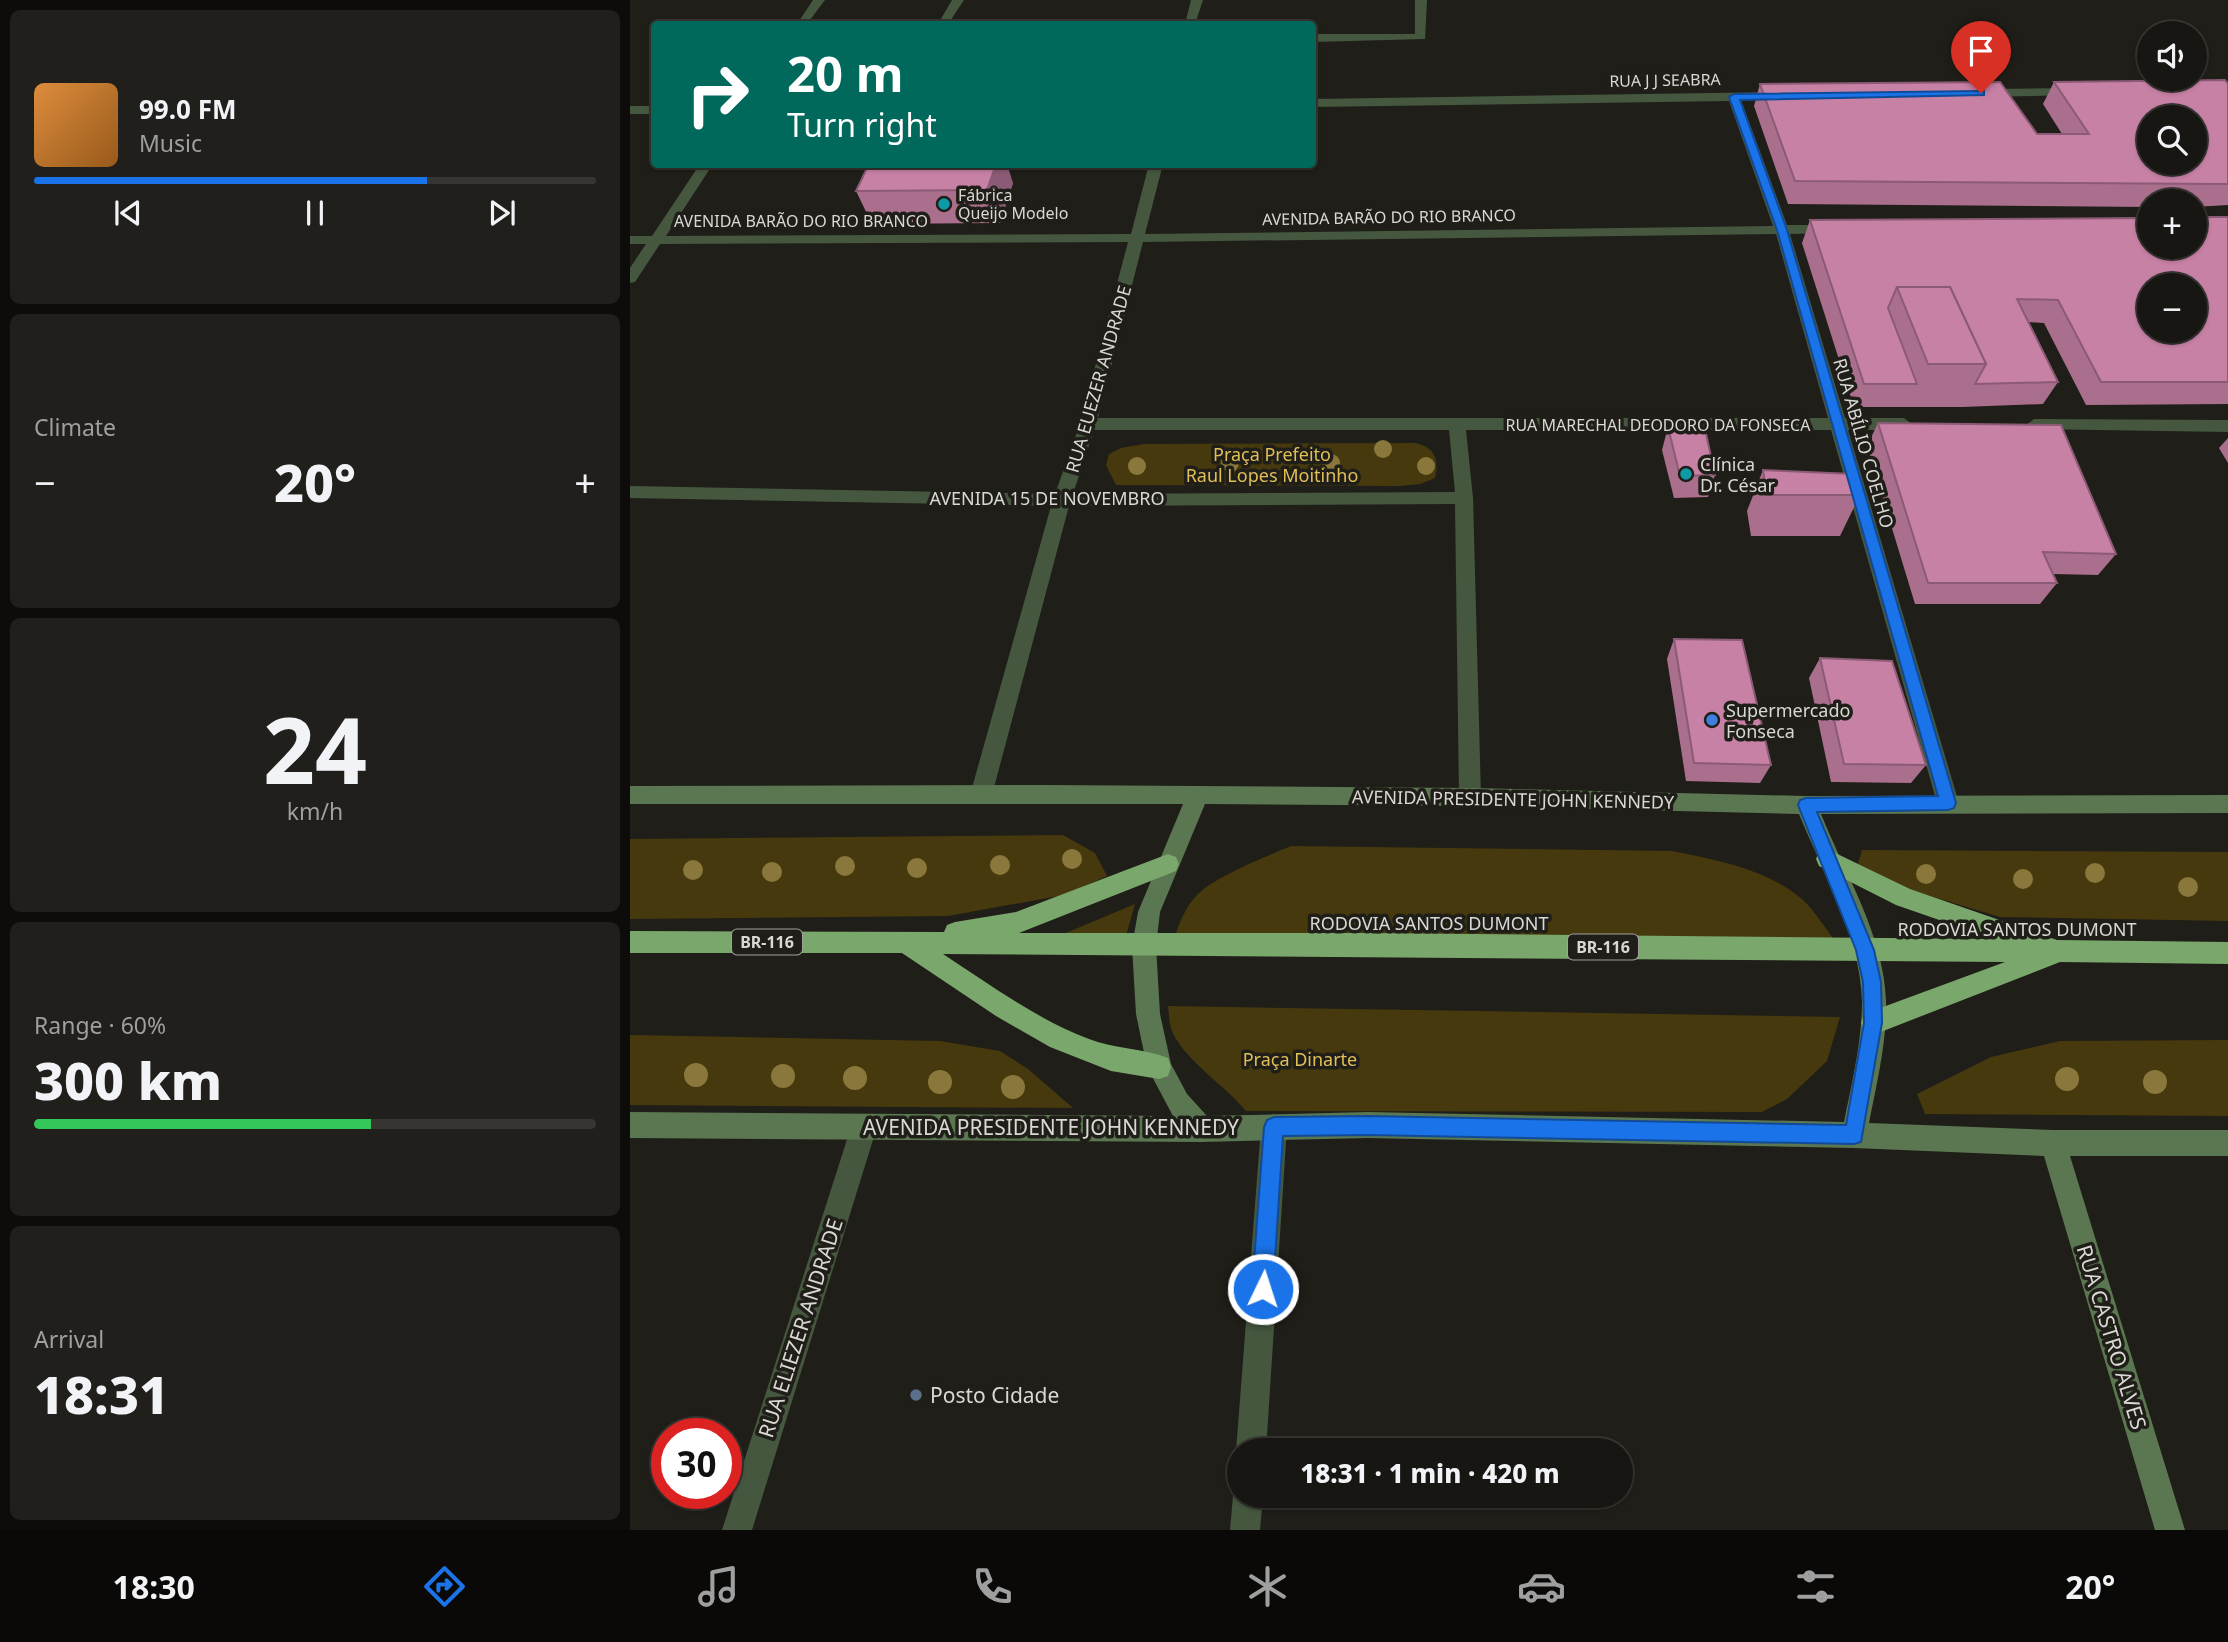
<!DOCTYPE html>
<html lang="en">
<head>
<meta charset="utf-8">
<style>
	:root { --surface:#181612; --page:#211f1b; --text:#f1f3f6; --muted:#9f9f9f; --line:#363532; --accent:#1a73e8 }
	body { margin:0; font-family:"Noto Sans",sans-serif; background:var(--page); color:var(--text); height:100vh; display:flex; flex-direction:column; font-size:26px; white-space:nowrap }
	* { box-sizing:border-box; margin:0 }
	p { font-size:23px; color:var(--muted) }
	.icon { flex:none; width:38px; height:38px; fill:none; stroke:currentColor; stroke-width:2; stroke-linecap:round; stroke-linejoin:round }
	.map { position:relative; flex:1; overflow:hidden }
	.sheet { display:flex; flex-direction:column; gap:10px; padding:10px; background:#0d0c0a; width:630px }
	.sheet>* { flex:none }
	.banner { position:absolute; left:21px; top:21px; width:665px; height:147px; border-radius:7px; box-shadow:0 2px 5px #0004,0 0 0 2px var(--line); background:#00695c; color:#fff; overflow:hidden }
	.tools { position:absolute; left:1507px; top:21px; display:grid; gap:14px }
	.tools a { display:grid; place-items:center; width:70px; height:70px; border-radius:50%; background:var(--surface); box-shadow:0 2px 5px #0004,0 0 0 2px var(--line); font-size:35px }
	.speed { position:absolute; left:21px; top:1418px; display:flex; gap:14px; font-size:35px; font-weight:700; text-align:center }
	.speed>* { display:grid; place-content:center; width:91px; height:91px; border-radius:50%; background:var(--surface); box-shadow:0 2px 5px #0004,0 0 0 2px var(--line); line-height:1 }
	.speed .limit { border:10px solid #d22; background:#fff; color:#111 }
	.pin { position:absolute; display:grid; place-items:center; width:60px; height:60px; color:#fff; margin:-72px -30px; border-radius:50% 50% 50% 0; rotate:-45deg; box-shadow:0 0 7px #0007 }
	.pin .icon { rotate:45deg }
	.me { position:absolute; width:77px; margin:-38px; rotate:4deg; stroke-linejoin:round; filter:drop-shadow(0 0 5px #0008) }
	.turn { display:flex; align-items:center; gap:24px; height:147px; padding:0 21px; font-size:32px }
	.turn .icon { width:91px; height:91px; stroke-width:2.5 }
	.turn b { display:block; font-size:49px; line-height:60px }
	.big { font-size:52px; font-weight:800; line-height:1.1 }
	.sheet .tile { flex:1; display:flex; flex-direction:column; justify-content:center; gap:10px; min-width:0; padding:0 24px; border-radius:10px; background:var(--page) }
	.sheet .dial { align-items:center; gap:0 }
	.dial b { font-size:91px; line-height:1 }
	.song { display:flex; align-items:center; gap:21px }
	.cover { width:84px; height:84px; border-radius:10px; background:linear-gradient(135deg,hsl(30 70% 55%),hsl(30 70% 35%)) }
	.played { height:7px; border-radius:4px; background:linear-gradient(90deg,var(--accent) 70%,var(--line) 70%) }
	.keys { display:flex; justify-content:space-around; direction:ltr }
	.heat { display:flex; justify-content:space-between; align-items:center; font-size:38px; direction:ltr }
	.charge { height:10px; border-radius:5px; background:linear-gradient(90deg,#34c759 60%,var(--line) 0) }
	.trip { position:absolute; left:597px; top:1438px; width:406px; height:70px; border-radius:35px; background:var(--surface); box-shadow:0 2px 5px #0004,0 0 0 2px var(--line); font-weight:800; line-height:70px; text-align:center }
	.tab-bar { display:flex; height:112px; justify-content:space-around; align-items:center; background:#0a0907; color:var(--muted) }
	.tab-bar .icon { width:49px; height:49px }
	.tab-bar .on { color:var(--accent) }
	.tab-bar b { font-size:32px; color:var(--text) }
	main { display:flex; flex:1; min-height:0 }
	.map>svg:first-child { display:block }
	.green { fill:#46390e }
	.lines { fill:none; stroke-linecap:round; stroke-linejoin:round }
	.street { fill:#45573f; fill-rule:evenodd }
	.secondary { fill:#5b7751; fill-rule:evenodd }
	.highway { fill:#7aa76b; fill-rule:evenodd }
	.tree { fill:#8a773b }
	.wall { fill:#ab6f8e }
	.shaded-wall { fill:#8b5a74 }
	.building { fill:#c781a5; stroke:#8b5a74; stroke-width:2; fill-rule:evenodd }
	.route { fill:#1a73e8; stroke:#114b97; stroke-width:2 }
	.culture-dot { fill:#0f9aa8; stroke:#201e18; stroke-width:2.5 }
	.shop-dot { fill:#3f7fe0; stroke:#201e18; stroke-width:2.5 }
	.service-dot { fill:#5c6f8a; stroke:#201e18; stroke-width:2.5 }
	.labels { text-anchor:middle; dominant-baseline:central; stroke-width:7; stroke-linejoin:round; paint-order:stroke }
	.far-street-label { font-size:16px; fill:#dad8d4; stroke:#201e18 }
	.far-poi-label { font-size:16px; fill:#dad8d4; stroke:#201e18; text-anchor:start }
	.shield { fill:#201e18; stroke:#a2a09c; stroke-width:2 }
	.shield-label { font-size:16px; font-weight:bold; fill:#dad8d4 }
	.street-label { font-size:18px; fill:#dad8d4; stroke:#201e18 }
	.park-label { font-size:18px; fill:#e1bf57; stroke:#201e18 }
	.poi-label { font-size:18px; fill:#dad8d4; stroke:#201e18; text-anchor:start }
	.near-street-label { font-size:21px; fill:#dad8d4; stroke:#201e18 }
	.near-poi-label { font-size:21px; fill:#dad8d4; stroke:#201e18; text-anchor:start }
</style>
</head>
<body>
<main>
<section class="sheet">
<div class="tile">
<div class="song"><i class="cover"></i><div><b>99.0 FM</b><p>Music</p></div></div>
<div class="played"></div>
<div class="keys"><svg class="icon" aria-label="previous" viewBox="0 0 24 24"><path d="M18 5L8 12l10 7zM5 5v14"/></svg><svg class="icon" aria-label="pause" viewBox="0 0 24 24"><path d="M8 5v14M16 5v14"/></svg><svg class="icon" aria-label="next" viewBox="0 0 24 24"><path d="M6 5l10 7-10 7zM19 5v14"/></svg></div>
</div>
<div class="tile"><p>Climate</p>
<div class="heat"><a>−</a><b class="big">20°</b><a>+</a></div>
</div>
<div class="tile dial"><b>24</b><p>km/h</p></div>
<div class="tile"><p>Range · 60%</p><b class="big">300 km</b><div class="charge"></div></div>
<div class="tile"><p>Arrival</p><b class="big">18:31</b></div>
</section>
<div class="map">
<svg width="1598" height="1530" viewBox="0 0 1598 1530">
	<rect width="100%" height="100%" fill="#201e18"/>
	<!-- green -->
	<g class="green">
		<path d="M785,443C805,447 809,459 805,478L790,484L769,486L486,485L476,465L479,454L491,448L514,444Z"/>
		<polygon points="433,835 465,853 477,876 434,895 318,916 0,919 0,839"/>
		<path d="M661,846L1042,851C1086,860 1138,869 1173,900C1186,912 1196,930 1207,943L544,939C549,923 555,908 567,895C584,877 637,856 661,846Z"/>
		<polygon points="1232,850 1598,852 1598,921 1370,917 1277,889 1228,864"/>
		<polygon points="505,904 495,939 419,940"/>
		<path d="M538,1006L1210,1017L1197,1061L1157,1099L1132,1112L616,1111C596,1086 550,1057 541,1028C539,1021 539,1013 538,1006Z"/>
		<polygon points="0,1035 310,1041 370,1051 398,1069 443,1108 0,1105"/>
		<polygon points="1598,1040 1598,1116 1295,1114 1287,1094 1361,1057 1430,1041"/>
	</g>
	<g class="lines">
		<!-- street -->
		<g class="street">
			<polygon points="183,0 195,0 177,24 167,24"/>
			<polygon points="322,0 334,0 318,24 308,24"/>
			<polygon points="561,0 573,0 565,24 555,24"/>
			<polygon points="785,0 797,0 795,39 682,42 682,34 785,34"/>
			<polygon points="1445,88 1449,89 1449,95 1352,97 1346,93 1352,89"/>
			<path d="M1155,92L1161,96L1159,99L1111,100L1157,225H1205L1212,229L1205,233L1160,234L1215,418H1274L1282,424L1274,430H1218L1329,803L1326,810L1318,812L1310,810L1307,803L1201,430H836L843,498L851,797L848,804L840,806L832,804L829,797L825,504L439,506L362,795L359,802L351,804L343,802L340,795L421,506L0,498V486L425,494L450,424L498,242L30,244L5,282L0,283V268L16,244H0V236H22L70,164H83L36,236L501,234L519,164H533L515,234L1143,226L1099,101L682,107V99ZM1146,234L1198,418H468L513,242ZM464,430H819L825,492L443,494Z"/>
			<rect x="0" y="106" width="24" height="8"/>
			<polygon points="1404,419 1598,420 1598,432 1398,429 1396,425"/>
			<polygon points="234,1114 243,1118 247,1127 122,1530 92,1530 221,1127 225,1118"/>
			<polygon points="644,1114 653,1118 657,1127 636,1451 609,1451 609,1458 606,1451 631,1127 635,1118"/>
			<polygon points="607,1485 609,1496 633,1496 630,1530 600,1530 603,1496"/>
		</g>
		<!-- secondary -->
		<path class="secondary" d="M416,785L840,788L1176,796L1598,795V813L1191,814C1215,874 1254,935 1256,1001C1257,1042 1247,1082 1239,1123L1423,1130H1598V1156H1440L1555,1530H1525L1414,1156L1224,1148L738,1138L571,1142L0,1138V1112L543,1116L517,1067L506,1014L502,946L508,912L553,804H0V786ZM575,804L840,806L1169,814C1193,873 1230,935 1232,1001C1232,1042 1222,1082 1214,1122L738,1112L577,1116L557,1094L541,1064L530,1014L526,946L530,912Z"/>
		<!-- highway -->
		<path class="highway" d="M1197,849L1280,889L1427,940L1598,942V964L1430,962L1243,1035L1234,1032L1231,1023L1234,1014L1375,962L313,954C359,984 406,1019 459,1039C484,1049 513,1048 538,1058L541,1067L538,1076L529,1079L481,1071L420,1047L366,1016L272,953H0V931L314,932L317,925L325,922L386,912L538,854L546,857L549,864L546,871L389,933H740L1364,939L1266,905L1189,866L1186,859L1189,852Z"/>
	</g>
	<!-- trees -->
	<g class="tree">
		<circle cx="753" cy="449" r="9"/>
		<circle cx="600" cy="463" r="9"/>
		<circle cx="701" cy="463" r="9"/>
		<circle cx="507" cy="466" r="9"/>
		<circle cx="796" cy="466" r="9"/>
		<circle cx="442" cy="859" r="10"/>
		<circle cx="370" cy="865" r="10"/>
		<circle cx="215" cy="866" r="10"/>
		<circle cx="287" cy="868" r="10"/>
		<circle cx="63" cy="870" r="10"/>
		<circle cx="142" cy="872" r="10"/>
		<circle cx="1465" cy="873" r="10"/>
		<circle cx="1296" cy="874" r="10"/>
		<circle cx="1393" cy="879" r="10"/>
		<circle cx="1558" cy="887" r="10"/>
		<circle cx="66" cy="1075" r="12"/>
		<circle cx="153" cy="1076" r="12"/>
		<circle cx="225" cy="1078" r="12"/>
		<circle cx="1437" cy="1079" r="12"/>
		<circle cx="310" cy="1082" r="12"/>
		<circle cx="1525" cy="1082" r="12"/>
		<circle cx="383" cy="1087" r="12"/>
	</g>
	<!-- wall -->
	<g class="wall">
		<polygon points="1424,82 1598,84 1598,205 1564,207 1564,201 1519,201 1519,207 1158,204 1124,106 1130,84 1407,134 1432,134 1413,104"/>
		<polygon points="383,183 370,223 242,224 226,191"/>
		<polygon points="1598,217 1598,404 1456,405 1414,323 1398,322 1428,382 1413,404 1332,407 1224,407 1172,243 1180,220"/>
		<polygon points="1248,423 1486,554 1468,575 1423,574 1427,583 1410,604 1285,604 1237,446"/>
		<polygon points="1038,427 1085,475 1078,497 1044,498 1032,450"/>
		<polygon points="1598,438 1598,463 1589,448"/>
		<polygon points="1133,470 1230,495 1210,536 1121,536 1117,511"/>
		<polygon points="1044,639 1141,765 1130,783 1056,781 1037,659"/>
		<polygon points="1190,658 1296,765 1281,783 1201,782 1179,678"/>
	</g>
	<!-- shaded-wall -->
	<polygon class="shaded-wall" points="353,164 377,164 383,183 370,223 357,190"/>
	<!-- building -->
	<g class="building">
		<path d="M1595,80L1598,84V184H1591L1165,181L1130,84L1370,82L1407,134H1459L1424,82ZM1519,117H1564V163H1519Z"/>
		<polygon points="239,164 366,164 357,190 226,191"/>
		<path d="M1564,217H1598V382H1471L1428,300L1387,299L1428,382L1345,384L1356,364L1320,287H1267L1258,308L1287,384H1234L1180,220L1519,218V247H1564ZM1519,285H1564V331H1519Z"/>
		<polygon points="1267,287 1320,287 1356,364 1298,364"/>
		<polygon points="1248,423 1431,425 1486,554 1413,552 1427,583 1298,583"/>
		<polygon points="1038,427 1075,429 1085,475 1050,476"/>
		<polygon points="1133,470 1223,474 1230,495 1137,495"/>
		<polygon points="1044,639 1112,640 1141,765 1064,763"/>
		<polygon points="1190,658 1262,661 1296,765 1214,764"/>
	</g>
	<!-- route -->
	<polygon class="route" points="1351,91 1354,91 1354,95 1110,100 1157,230 1326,803 1324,808 1318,810 1187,812 1244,950 1251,982 1252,1023 1231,1142 1224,1144 738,1135 653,1136 643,1289 640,1296 633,1299 625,1296 622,1289 634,1127 637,1120 644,1117 738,1116 1216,1125 1234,1023 1233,982 1226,950 1168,805 1170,800 1176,798 1308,796 1147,230 1099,97 1104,94"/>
	<!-- markers -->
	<g class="culture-dot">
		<circle cx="314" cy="204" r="7"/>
		<circle cx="1056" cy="474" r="7"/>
	</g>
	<circle class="shop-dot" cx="1082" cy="720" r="7"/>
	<circle class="service-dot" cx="286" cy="1395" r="7"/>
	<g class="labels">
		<!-- far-street labels -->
		<g class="far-street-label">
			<text transform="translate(1035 80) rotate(-1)">RUA J J SEABRA</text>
			<text transform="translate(759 217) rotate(-1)">AVENIDA BARÃO DO RIO BRANCO</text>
			<text x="171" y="221">AVENIDA BARÃO DO RIO BRANCO</text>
			<text x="1028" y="425">RUA MARECHAL DEODORO DA FONSECA</text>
		</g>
		<!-- far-poi labels -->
		<g class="far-poi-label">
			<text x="328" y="195">Fábrica<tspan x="328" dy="18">Queijo Modelo</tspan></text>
		</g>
		<!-- shield labels -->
		<g class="shield">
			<rect x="102" y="929.5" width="70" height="25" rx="5"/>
			<rect x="938" y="934.5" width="70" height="25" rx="5"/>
		</g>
		<g class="shield-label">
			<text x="137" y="942">BR-116</text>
			<text x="973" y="947">BR-116</text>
		</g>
		<!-- street labels -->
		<g class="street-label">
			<text transform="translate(468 379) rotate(-74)">RUA EUEZER ANDRADE</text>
			<text transform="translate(1234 443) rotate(74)">RUA ABÍLIO COELHO</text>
			<text x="417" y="498">AVENIDA 15 DE NOVEMBRO</text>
			<text transform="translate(883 799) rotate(1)">AVENIDA PRESIDENTE JOHN KENNEDY</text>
			<text x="799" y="923">RODOVIA SANTOS DUMONT</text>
			<text x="1387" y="929">RODOVIA SANTOS DUMONT</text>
		</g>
		<!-- park labels -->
		<g class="park-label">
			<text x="642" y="454">Praça Prefeito<tspan x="642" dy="21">Raul Lopes Moitinho</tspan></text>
			<text x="670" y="1059">Praça Dinarte</text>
		</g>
		<!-- poi labels -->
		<g class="poi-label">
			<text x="1070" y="464">Clínica<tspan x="1070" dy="21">Dr. César</tspan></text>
			<text x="1096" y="710">Supermercado<tspan x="1096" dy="21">Fonseca</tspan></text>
		</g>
		<!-- near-street labels -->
		<g class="near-street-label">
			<text x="421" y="1127">AVENIDA PRESIDENTE JOHN KENNEDY</text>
			<text transform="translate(170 1328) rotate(-72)">RUA ELIEZER ANDRADE</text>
			<text transform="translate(1482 1337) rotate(73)">RUA CASTRO ALVES</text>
		</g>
		<!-- near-poi labels -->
		<g class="near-poi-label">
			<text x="300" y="1395">Posto Cidade</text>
		</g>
	</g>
</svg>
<div class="tools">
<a><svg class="icon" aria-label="sound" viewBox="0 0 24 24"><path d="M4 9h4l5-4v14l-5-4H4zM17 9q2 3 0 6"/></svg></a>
<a><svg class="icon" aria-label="search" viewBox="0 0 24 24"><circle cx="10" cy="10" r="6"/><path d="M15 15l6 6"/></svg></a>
<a>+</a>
<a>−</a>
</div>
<div class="speed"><div class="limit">30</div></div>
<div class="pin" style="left:1351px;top:93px;background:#d93025"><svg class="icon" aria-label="arrive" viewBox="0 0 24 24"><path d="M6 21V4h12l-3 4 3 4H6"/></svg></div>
<svg class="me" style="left:633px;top:1289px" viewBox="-20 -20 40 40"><circle r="17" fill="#1a73e8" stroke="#fff" stroke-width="3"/><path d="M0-11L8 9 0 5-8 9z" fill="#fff"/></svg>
<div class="trip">18:31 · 1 min · 420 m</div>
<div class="banner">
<div class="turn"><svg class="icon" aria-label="right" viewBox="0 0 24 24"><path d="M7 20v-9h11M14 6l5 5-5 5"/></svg><div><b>20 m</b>Turn right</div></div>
</div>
</div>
</main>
<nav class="tab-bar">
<b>18:30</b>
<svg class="icon on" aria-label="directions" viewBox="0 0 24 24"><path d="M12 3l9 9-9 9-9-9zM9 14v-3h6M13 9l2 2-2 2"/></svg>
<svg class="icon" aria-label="music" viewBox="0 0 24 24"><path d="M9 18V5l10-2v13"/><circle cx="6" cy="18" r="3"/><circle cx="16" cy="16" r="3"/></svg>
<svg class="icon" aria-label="phone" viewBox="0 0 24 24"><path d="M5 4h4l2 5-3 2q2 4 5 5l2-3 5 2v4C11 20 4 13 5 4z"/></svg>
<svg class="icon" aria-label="climate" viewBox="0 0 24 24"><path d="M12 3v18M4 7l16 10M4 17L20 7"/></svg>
<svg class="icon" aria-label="car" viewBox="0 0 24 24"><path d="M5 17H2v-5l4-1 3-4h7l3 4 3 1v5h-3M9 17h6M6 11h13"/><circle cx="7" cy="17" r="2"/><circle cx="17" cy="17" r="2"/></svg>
<svg class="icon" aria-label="filters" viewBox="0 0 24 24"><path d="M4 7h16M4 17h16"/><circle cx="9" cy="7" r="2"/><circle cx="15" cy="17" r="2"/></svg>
<b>20°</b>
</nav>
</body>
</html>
